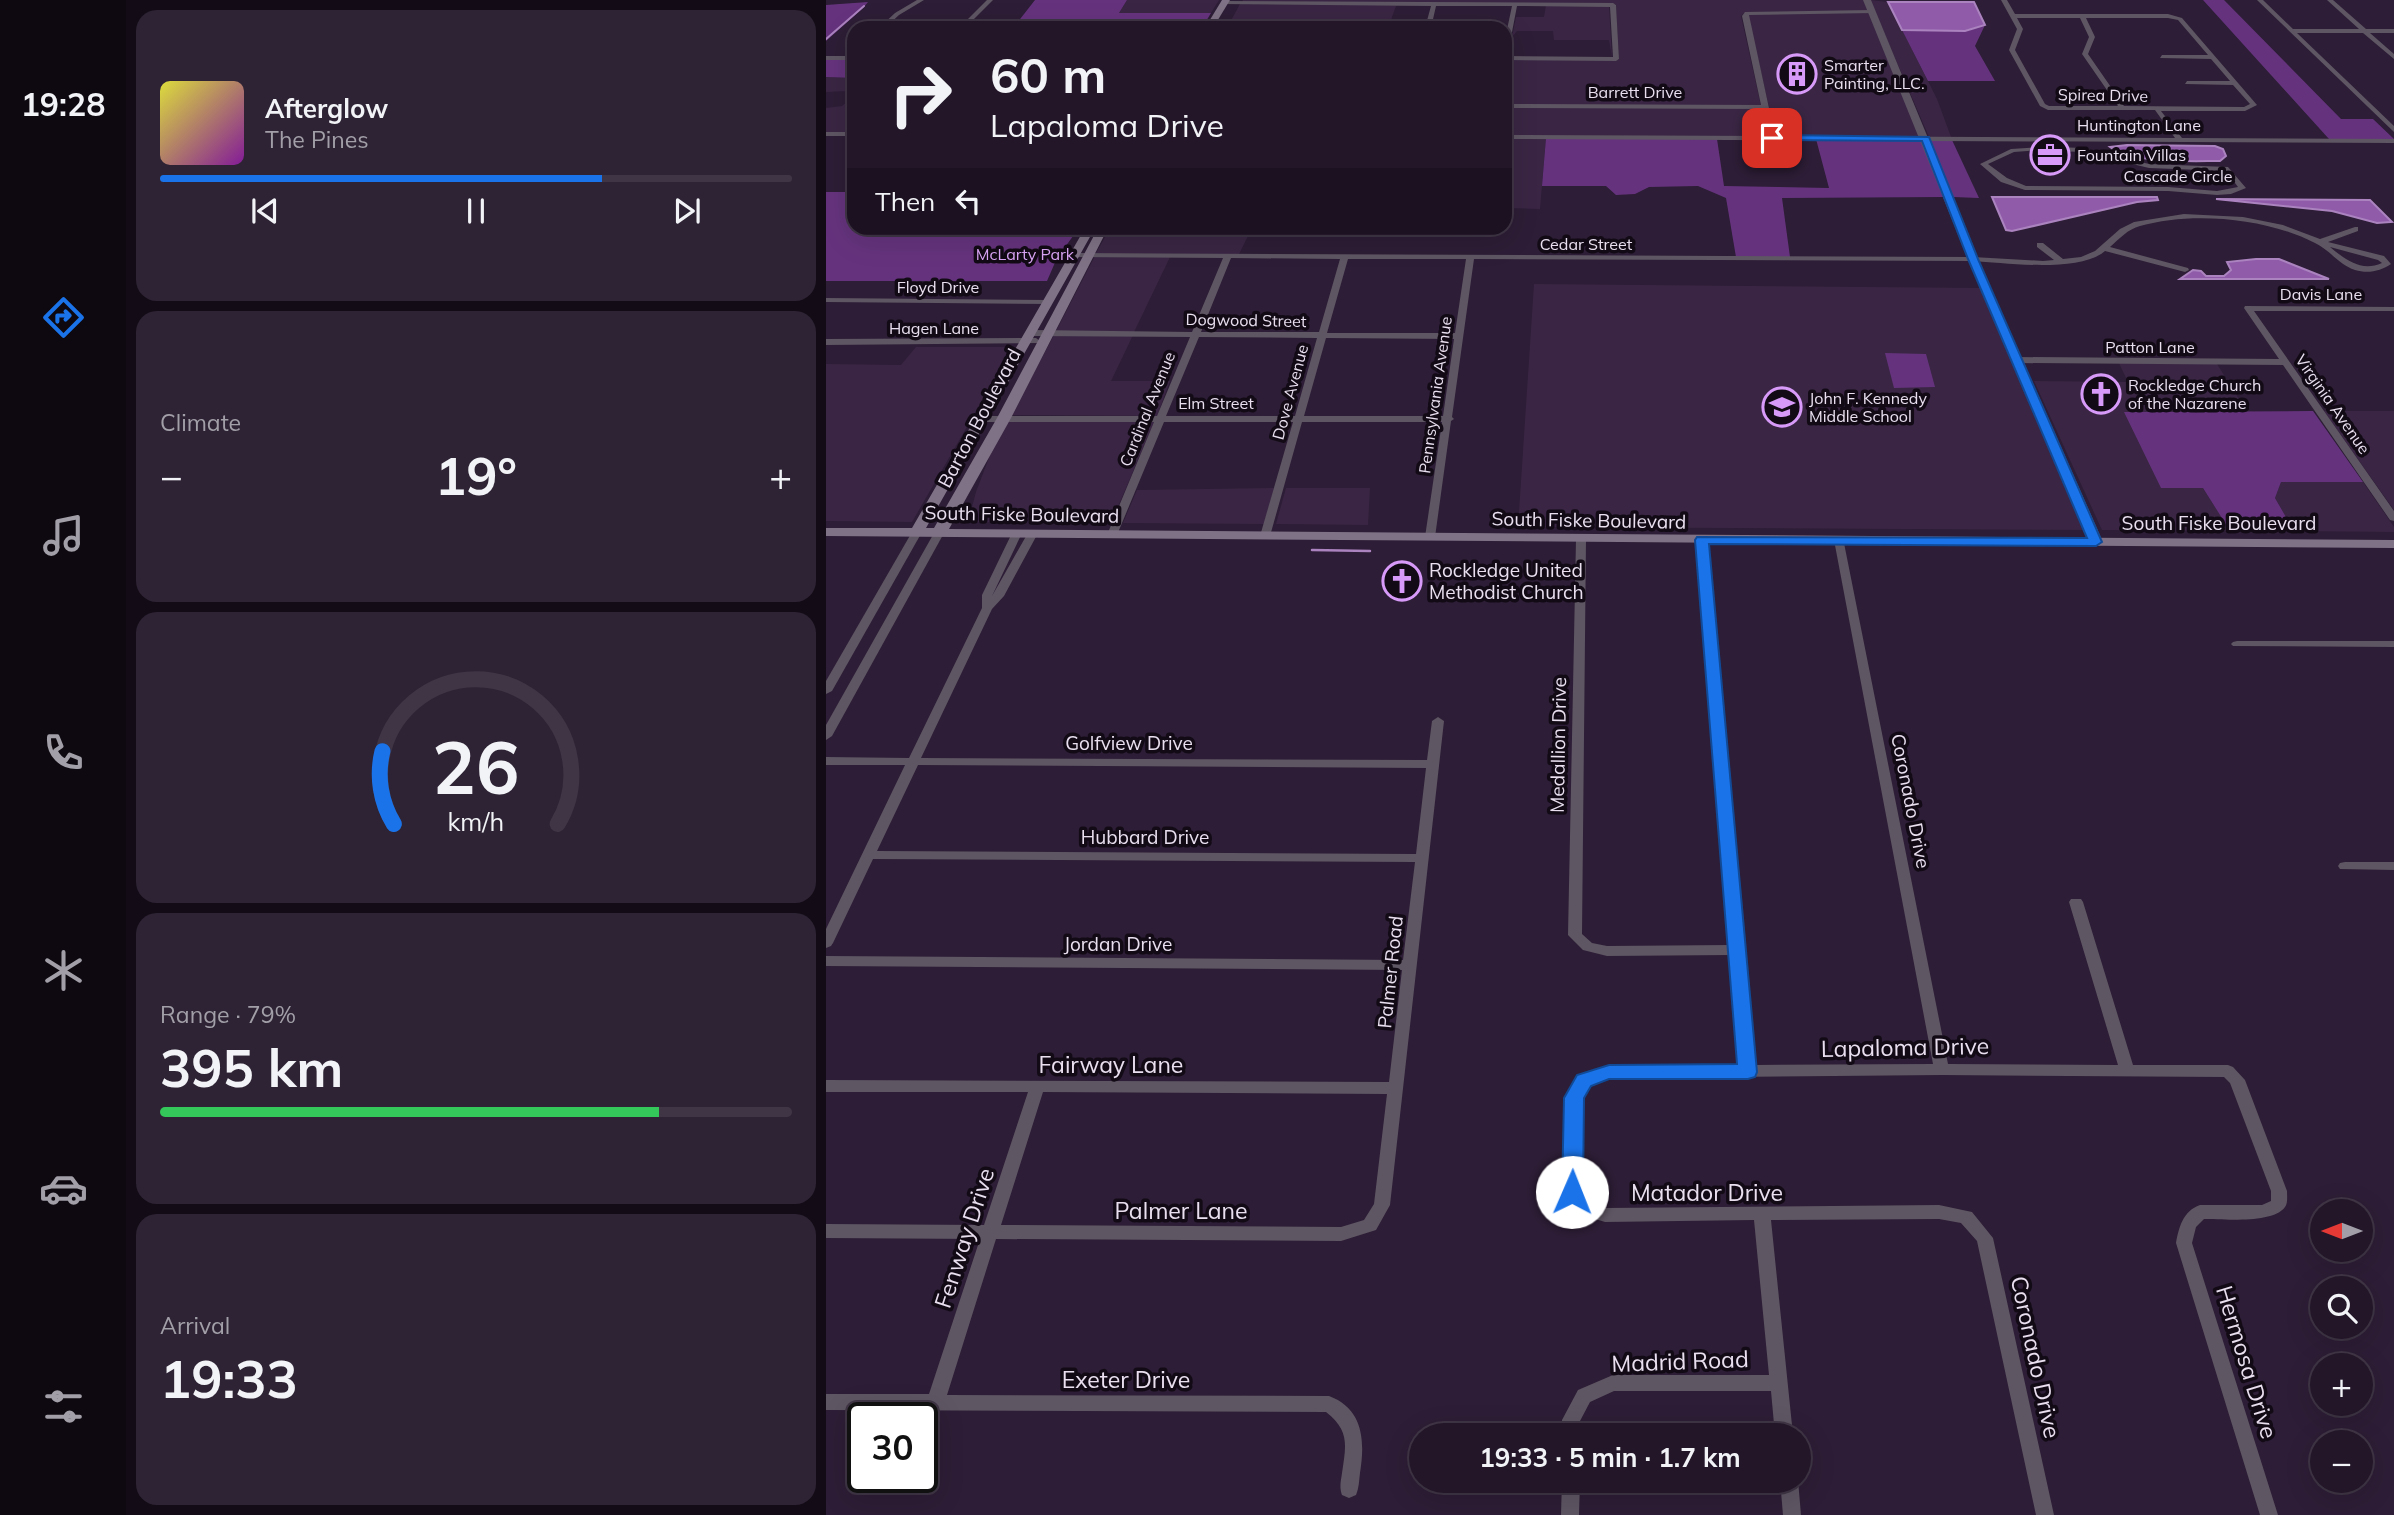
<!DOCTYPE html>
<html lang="en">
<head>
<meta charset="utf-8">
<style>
	:root { --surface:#221628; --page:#2e2334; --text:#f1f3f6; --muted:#a29fa8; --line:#3f3545; --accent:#1a73e8 }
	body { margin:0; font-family:Mulish,sans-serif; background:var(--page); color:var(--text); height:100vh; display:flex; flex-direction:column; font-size:26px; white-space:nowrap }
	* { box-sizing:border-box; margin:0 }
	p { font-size:23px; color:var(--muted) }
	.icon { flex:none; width:38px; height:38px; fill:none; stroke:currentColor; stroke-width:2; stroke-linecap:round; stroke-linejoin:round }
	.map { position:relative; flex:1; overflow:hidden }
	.drawer { display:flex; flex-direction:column; gap:10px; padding:10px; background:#130c16; width:700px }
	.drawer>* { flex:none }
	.banner { position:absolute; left:21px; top:21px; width:665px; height:214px; border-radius:21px; box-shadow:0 7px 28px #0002,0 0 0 2px var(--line); background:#221628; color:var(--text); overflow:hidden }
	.needle { width:46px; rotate:270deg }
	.buttons { position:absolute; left:1484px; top:1199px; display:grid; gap:14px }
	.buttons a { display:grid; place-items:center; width:63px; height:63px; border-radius:50%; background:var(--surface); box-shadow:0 7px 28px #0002,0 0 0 2px var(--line); font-size:35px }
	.speed { position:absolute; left:21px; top:1402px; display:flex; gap:14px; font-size:35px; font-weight:700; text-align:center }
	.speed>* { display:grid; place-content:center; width:91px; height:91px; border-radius:50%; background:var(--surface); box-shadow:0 7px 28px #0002,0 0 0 2px var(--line); line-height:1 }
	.speed .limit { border:4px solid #111; border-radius:10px; background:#fff; color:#111 }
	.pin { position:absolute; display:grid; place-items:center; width:60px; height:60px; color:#fff; margin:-30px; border-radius:14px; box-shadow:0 4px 10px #0006 }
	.me { position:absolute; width:77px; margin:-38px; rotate:1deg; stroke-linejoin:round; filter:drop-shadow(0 0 5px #0008) }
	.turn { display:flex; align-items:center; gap:24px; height:147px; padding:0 28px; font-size:32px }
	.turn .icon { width:91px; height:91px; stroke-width:2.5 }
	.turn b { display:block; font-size:49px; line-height:60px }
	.then { display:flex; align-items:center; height:66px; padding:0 28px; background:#0003; gap:14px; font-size:26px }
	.big { font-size:52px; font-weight:700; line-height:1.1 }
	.drawer .widget { flex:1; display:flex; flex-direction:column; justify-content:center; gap:10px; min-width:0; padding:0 24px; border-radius:21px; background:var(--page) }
	.drawer .dial { align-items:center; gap:0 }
	.dial svg { height:182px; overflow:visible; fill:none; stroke:var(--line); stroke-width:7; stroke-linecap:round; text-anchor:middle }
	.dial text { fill:var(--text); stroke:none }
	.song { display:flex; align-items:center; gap:21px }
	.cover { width:84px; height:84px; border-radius:10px; background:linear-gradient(135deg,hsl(60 70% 55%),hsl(290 70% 35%)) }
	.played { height:7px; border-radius:4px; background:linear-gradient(90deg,var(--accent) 70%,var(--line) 70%) }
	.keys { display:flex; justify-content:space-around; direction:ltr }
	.heat { display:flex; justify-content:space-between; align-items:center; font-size:38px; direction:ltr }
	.charge { height:10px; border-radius:5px; background:linear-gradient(90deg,#34c759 79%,var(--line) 0) }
	.trip { position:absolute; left:583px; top:1423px; width:402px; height:70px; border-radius:35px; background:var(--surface); box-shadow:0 7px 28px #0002,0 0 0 2px var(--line); font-weight:700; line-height:70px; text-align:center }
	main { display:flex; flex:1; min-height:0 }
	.tab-bar { display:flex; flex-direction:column; width:126px; justify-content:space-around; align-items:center; background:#0e0910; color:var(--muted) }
	.tab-bar .icon { width:49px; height:49px }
	.tab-bar .selected { color:var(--accent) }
	.tab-bar b { font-size:32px; color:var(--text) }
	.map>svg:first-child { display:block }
	.built { fill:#3a2644 }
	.green { fill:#65337d }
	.water { fill:#905caa; stroke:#ab83bf; stroke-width:2 }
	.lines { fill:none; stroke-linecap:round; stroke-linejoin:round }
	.stream-far1 { stroke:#ab83bf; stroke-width:2 }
	.stream { stroke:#ab83bf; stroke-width:2.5 }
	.minor { fill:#5e5663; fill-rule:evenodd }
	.tertiary { fill:#5e5663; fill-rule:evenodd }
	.secondary { fill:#7f7286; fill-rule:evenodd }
	.route { fill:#1a73e8; stroke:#114b97; stroke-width:2 }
	.labels { text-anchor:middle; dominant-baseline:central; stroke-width:7; stroke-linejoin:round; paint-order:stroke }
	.far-poi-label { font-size:16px; fill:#e9dfef; stroke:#120b16; text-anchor:start }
	.far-street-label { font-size:16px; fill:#e9dfef; stroke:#120b16 }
	.far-park-label { font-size:16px; fill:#dca6f8; stroke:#120b16 }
	.street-label { font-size:19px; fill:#e9dfef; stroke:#120b16 }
	.poi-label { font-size:19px; fill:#e9dfef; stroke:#120b16; text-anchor:start }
	.near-street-label { font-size:23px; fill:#e9dfef; stroke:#120b16 }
</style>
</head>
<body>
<main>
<nav class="tab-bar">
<b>19:28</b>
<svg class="icon selected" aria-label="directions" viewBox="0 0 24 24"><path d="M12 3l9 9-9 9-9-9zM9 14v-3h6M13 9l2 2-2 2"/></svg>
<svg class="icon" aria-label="music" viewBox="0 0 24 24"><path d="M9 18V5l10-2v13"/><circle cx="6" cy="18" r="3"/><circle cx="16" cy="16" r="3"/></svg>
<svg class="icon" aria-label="phone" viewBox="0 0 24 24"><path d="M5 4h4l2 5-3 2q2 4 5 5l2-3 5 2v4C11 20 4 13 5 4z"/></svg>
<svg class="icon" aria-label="climate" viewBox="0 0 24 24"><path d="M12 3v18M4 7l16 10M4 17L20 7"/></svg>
<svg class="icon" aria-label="car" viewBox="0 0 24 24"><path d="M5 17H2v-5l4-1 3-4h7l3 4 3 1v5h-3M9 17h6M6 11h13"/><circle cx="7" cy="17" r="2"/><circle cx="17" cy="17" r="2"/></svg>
<svg class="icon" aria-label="filters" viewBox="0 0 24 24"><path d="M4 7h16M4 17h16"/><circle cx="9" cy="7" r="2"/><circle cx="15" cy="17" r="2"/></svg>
</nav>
<section class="drawer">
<div class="widget">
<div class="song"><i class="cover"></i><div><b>Afterglow</b><p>The Pines</p></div></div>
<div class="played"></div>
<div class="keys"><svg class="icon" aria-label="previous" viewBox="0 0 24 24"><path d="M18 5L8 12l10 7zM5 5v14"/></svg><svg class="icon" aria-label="pause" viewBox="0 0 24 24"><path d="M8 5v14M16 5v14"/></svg><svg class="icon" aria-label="next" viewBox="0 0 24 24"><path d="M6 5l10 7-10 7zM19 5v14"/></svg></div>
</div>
<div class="widget"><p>Climate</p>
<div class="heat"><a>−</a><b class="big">19°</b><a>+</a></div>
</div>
<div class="widget dial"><svg viewBox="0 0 100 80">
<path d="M14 69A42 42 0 1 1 86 69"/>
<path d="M14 69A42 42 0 0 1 9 37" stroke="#1a73e8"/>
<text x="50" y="56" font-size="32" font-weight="700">26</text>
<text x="50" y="72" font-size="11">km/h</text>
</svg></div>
<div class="widget"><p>Range · 79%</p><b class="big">395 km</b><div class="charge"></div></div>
<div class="widget"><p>Arrival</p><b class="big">19:33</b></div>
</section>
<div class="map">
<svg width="1568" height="1515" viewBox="0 0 1568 1515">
	<rect width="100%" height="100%" fill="#2d1d36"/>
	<!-- built -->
	<g class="built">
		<polygon points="301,0 393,0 385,13 293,13"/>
		<polygon points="417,0 1038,0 1042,11 918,13 915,16 935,106 679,105 679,59 793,60 790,4 415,3"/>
		<polygon points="1044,0 1062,2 1111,99 1125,137 1103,137"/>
		<polygon points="414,4 604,5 570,6 562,28 401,28"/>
		<polygon points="720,5 783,5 786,58 783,40 728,40 727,31 691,31 686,37 690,17 718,17"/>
		<polygon points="924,13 1043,13 1095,137 950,137 922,16"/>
		<polygon points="0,77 28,78 28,133 0,133 0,108 16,106 25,99 25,96 22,91 0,92"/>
		<polygon points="679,107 936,108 942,137 679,135"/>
		<polygon points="679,138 720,138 714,209 679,208"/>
		<polygon points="284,228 446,228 424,232 413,254 270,253"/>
		<polygon points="269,256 344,257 308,332 230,331"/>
		<polygon points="708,284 1159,288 1268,530 692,527"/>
		<polygon points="228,335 307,335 285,381 344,381 331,416 185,415"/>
		<polygon points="90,347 187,347 86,522 0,521 0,364 75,365"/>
		<polygon points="1293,363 1391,364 1420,410 1299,412 1377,488 1404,531 1276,530 1208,381 1302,382"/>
		<polygon points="1498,411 1568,411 1568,510"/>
		<polygon points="183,420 329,420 285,523 142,522 150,492 166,450"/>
		<polygon points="1455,482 1537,482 1568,527 1568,532 1468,531 1449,498"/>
		<polygon points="448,488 438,524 297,523 311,490"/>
		<polygon points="460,488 544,488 542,525 450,524"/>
	</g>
	<!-- green -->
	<g class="green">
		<polygon points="209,0 301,0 293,13 385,13 376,28 187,28"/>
		<polygon points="1377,0 1398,0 1515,119 1547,119 1568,139 1503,139"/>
		<polygon points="42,2 38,7 0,41 0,5"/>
		<polygon points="1159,25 1149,46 1169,81 1102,81 1076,30 1139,31"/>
		<polygon points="0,59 28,59 28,78 0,77"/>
		<polygon points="720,138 891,139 898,186 1003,188 990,139 1096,140 1118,197 956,198 964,257 910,257 900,198 872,186 823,187 809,194 790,195 780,186 716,186"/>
		<polygon points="1104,140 1126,140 1153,198 1127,197"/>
		<polygon points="0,192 28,192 28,228 253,228 231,258 221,281 0,281"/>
		<polygon points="1059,353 1100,354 1109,387 1068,388"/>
		<polygon points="1487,411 1537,482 1455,482 1449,498 1468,531 1404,531 1377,488 1335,488 1298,412"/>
	</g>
	<!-- water -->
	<g class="water">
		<polygon points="1062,2 1148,2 1159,25 1139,31 1076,30"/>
		<path d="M1301,145L1389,146L1397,149L1400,156L1394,161C1365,161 1307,164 1284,147Z"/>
		<polygon points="1166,197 1331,197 1332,200 1311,202 1186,231 1180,230"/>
		<polygon points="1390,199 1544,200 1566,222 1551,223 1506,211"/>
		<polygon points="1430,259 1453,259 1503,279 1354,279 1367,270 1375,271 1380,276 1398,276 1405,270 1401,262"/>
	</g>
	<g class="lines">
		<!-- stream-far1 -->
		<polyline class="stream-far1" points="0,39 38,6"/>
		<!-- stream -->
		<polyline class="stream" points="486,550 544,551"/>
		<!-- minor -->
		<g class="minor">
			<polygon points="91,0 98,0 73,15 59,28 53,28 69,13"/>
			<polygon points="161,0 167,0 139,28 133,28"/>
			<path d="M1175,0H1181L1189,14H1342L1356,18L1431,105L1419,111H1335L1356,138L1568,139V143L679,139V135L942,136L936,109L679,108V104L935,105L916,16L919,12L1046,10L1048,13L923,15L949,136L1349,138L1329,110H1222L1214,106L1183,50L1191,29ZM1191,18H1254L1263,37L1256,54L1292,106H1223L1219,104L1189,50L1197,29ZM1260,18H1342L1352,20L1382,55H1336L1334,58L1385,59L1404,81H1361L1359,84L1407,85L1424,104L1418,107L1298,106L1262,54L1269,37Z"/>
			<polygon points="1431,0 1437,0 1467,29 1533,29 1501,0 1507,0 1540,29 1568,29 1568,33 1544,33 1568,54 1568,59 1537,33 1471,33 1568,126 1568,132"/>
			<polygon points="398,1 787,3 790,5 793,59 790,61 679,60 679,56 787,57 784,7 691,6 682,53 679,55 679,39 686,6 610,6 605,28 599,28 605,6 396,4"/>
			<rect x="0" y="56" width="28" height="4"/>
			<rect x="0" y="132" width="28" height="4"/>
			<polygon points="1214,147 1217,149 1216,150 1188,152 1162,164 1181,178 1200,186 1342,187 1391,191 1412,187 1400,171 1323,168 1256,152 1230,151 1227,149 1230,147 1256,148 1323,164 1402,167 1420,188 1405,194 1391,195 1342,191 1199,190 1175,182 1154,164 1185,149"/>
			<path d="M1358,214L1417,217L1457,225L1494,239L1529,227H1532V231L1502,242L1558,256L1565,264C1555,271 1542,274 1529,270C1513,265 1504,250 1489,243C1441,218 1366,211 1314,226C1302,229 1293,239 1284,247L1362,268L1363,270L1359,272L1279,251C1254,273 1180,263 1147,261L648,259L626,417L628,419L625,421L609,537L604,540L599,537L616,422H476L444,536L439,539L434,536L467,422H338L291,535L286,538L281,535L328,422H157L152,419L157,416H331L364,337L206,336L202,333L206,330L366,332L397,258L244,257L243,255L247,253L1147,257L1217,261L1228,260L1211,247V243H1217L1237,259L1255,257L1269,251L1294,229L1308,222ZM1504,247L1552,260L1556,263C1535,272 1520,260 1504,247ZM405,258L514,259L493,332H375ZM522,259H640L629,333H501ZM373,337L491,338L469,416H340ZM500,338L628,339L617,416H478Z"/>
			<polygon points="0,298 223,300 227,302 223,304 0,302"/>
			<polygon points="1419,306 1568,307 1568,311 1428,311 1568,511 1568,521 1564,520 1457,365 1190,363 1186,360 1190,357 1453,359 1418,308"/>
			<polygon points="210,338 214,341 213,343 0,345 0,339"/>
			<polygon points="91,529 96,532 6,691 0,694 0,681 86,532"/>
			<polygon points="113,530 118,533 6,736 0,740 0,725 108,533"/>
			<path d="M191,530L196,533L166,596L203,531L207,530L212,533L178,596L166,609L95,758L601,760L606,721L612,717L618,721L564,1205L550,1230L515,1241L170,1239L121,1395L503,1396C538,1409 539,1442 534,1473C533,1481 533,1488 530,1495L523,1498L516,1495C513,1487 515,1481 516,1473C520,1445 524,1431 500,1412L0,1410V1394H103L154,1239L0,1238V1224L158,1225L202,1092H0V1080L563,1082L576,970L0,966V956L577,960L589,862L47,859L7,943L5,946L0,948V929L79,765H0V757L83,758L156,608V595L186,533ZM92,765L600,768L590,854L51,851ZM217,1092L561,1094L548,1204L538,1220L515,1227L175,1225Z"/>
			<path d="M755,536L760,539L756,934L766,943L781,946L904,945L871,540L876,537L880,538L929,1065L1107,1064L1008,540L1013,537L1017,538L1122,1064L1292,1065L1243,902L1245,899H1255L1257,902L1307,1065H1402L1407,1067L1419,1080L1461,1191C1461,1196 1462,1203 1459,1207C1447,1224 1397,1219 1378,1219L1370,1227L1366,1243L1452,1515H1434L1350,1243C1353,1227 1357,1211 1374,1205H1436L1445,1201V1191L1404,1083L1398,1077L1116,1075L784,1078L763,1085L756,1098L754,1191L762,1203L779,1208L1113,1205L1146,1212L1167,1238L1228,1515H1210L1151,1241L1135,1223L1113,1219L945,1220L967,1435H949L945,1391H788L764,1402L754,1421V1435H736V1420L752,1390L787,1375H943L928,1220L779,1222L750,1213L738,1192L740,1098L753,1077L783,1066L914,1065L905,955L781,956L757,950L742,935L750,539Z"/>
			<polygon points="1411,641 1568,641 1568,647 1407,646 1405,644 1407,642"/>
			<polygon points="1519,862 1568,862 1568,870 1514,869 1512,866 1514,863"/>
			<polygon points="736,1480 754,1480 753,1515 735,1515"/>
			<polygon points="954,1480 972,1480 975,1515 957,1515"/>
		</g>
		<!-- tertiary -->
		<polygon class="tertiary" points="1037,0 1045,0 1152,259 1277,542 1275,545 1270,546 1263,542 1142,259"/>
		<!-- secondary -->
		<g class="secondary">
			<polygon points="396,0 404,0 387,28 379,28"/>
			<polygon points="259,228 269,228 100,528 108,528 171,418 272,228 282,228 185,418 123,529 1568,540 1568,548 0,536 0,528 86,528"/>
		</g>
	</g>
	<!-- route -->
	<polygon class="route" points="946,135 1103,137 1152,259 1276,542 1270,546 883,544 931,1072 929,1077 922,1079 783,1079 765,1086 758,1098 757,1192 754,1198 746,1201 739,1198 736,1192 738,1098 751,1075 783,1065 911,1064 869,540 871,537 1261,538 1142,259 1096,141 943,140 943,136"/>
	<!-- icons -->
	<defs>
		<g id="building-ring" transform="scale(2.0125)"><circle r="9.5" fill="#120b16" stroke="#d89af8" stroke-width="1.5"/><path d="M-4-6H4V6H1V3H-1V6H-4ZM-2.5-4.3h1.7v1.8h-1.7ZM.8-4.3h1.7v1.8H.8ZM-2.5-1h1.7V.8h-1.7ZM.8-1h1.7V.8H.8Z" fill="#d89af8"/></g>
		<g id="office-ring" transform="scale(2.0125)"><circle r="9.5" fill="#120b16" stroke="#d89af8" stroke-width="1.5"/><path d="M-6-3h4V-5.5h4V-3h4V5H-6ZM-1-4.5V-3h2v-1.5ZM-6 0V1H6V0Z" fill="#d89af8"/></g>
		<g id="church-ring" transform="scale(2.0125)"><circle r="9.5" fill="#120b16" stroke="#d89af8" stroke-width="1.5"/><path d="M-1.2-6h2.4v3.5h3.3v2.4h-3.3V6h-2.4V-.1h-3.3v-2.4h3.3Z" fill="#d89af8"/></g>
		<g id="school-ring" transform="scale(2.0125)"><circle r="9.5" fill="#120b16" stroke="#d89af8" stroke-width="1.5"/><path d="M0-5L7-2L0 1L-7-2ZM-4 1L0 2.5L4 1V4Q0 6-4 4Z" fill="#d89af8"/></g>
	</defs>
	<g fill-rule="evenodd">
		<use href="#building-ring" x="971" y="74"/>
		<use href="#office-ring" x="1224" y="155"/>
		<use href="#church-ring" x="1275" y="394"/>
		<use href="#school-ring" x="956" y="407"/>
		<use href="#church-ring" x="576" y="581"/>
	</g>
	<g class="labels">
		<!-- far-poi labels -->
		<g class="far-poi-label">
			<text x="998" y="65">Smarter<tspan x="998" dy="18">Painting, LLC.</tspan></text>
			<text x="1251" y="155">Fountain Villas</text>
			<text x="1302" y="385">Rockledge Church<tspan x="1302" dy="18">of the Nazarene</tspan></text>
			<text x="983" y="398">John F. Kennedy<tspan x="983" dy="18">Middle School</tspan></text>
		</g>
		<!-- far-street labels -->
		<g class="far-street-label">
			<text x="809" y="92">Barrett Drive</text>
			<text transform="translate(1277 95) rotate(1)">Spirea Drive</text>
			<text x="1313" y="125">Huntington Lane</text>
			<text x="1352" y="176">Cascade Circle</text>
			<text x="760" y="244">Cedar Street</text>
			<text x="112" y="287">Floyd Drive</text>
			<text x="1495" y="294">Davis Lane</text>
			<text transform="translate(420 320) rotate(1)">Dogwood Street</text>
			<text x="108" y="328">Hagen Lane</text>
			<text x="1324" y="347">Patton Lane</text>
			<text transform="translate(464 392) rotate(-75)">Dove Avenue</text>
			<text transform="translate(609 395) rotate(-82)">Pennsylvania Avenue</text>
			<text x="390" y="403">Elm Street</text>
			<text transform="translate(1507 404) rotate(55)">Virginia Avenue</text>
			<text transform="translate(321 409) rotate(-68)">Cardinal Avenue</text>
		</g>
		<!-- far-park labels -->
		<g class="far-park-label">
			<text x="199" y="254">McLarty Park</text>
		</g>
		<!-- street labels -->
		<g class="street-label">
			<text transform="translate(153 418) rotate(-62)">Barton Boulevard</text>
			<text transform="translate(196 514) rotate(1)">South Fiske Boulevard</text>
			<text transform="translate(763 520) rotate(1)">South Fiske Boulevard</text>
			<text x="1393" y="523">South Fiske Boulevard</text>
			<text x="303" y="743">Golfview Drive</text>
			<text transform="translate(732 745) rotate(-89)">Medallion Drive</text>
			<text transform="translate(1085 801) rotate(79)">Coronado Drive</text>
			<text x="319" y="837">Hubbard Drive</text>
			<text x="292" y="944">Jordan Drive</text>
			<text transform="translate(564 972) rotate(-84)">Palmer Road</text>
		</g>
		<!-- poi labels -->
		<g class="poi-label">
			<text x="603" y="570">Rockledge United<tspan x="603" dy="22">Methodist Church</tspan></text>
		</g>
		<!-- near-street labels -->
		<g class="near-street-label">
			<text transform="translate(1079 1047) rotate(-1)">Lapaloma Drive</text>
			<text x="285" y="1064">Fairway Lane</text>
			<text x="881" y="1192">Matador Drive</text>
			<text x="355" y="1210">Palmer Lane</text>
			<text transform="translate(138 1238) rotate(-72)">Fenway Drive</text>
			<text transform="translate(1210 1357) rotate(78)">Coronado Drive</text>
			<text transform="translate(854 1361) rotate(-2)">Madrid Road</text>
			<text transform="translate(1421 1362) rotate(73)">Hermosa Drive</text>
			<text x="300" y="1379">Exeter Drive</text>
		</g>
	</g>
</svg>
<div class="buttons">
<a><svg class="needle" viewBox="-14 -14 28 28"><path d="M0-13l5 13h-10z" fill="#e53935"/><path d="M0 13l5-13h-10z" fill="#a29fa8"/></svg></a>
<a><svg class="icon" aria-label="search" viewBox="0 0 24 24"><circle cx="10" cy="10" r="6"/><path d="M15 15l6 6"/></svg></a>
<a>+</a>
<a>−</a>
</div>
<div class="speed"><div class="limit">30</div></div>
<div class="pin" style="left:946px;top:138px;background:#d93025"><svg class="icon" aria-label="arrive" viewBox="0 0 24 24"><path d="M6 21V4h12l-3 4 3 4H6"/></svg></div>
<svg class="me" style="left:746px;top:1192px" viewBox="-20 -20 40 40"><circle r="19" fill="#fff"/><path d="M0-13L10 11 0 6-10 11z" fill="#1a73e8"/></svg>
<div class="trip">19:33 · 5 min · 1.7 km</div>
<div class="banner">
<div class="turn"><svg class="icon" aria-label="right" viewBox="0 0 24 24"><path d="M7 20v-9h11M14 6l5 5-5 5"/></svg><div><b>60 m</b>Lapaloma Drive</div></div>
<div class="then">Then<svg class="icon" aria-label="left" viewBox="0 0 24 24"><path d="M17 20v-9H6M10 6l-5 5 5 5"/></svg></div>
</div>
</div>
</main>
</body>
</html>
